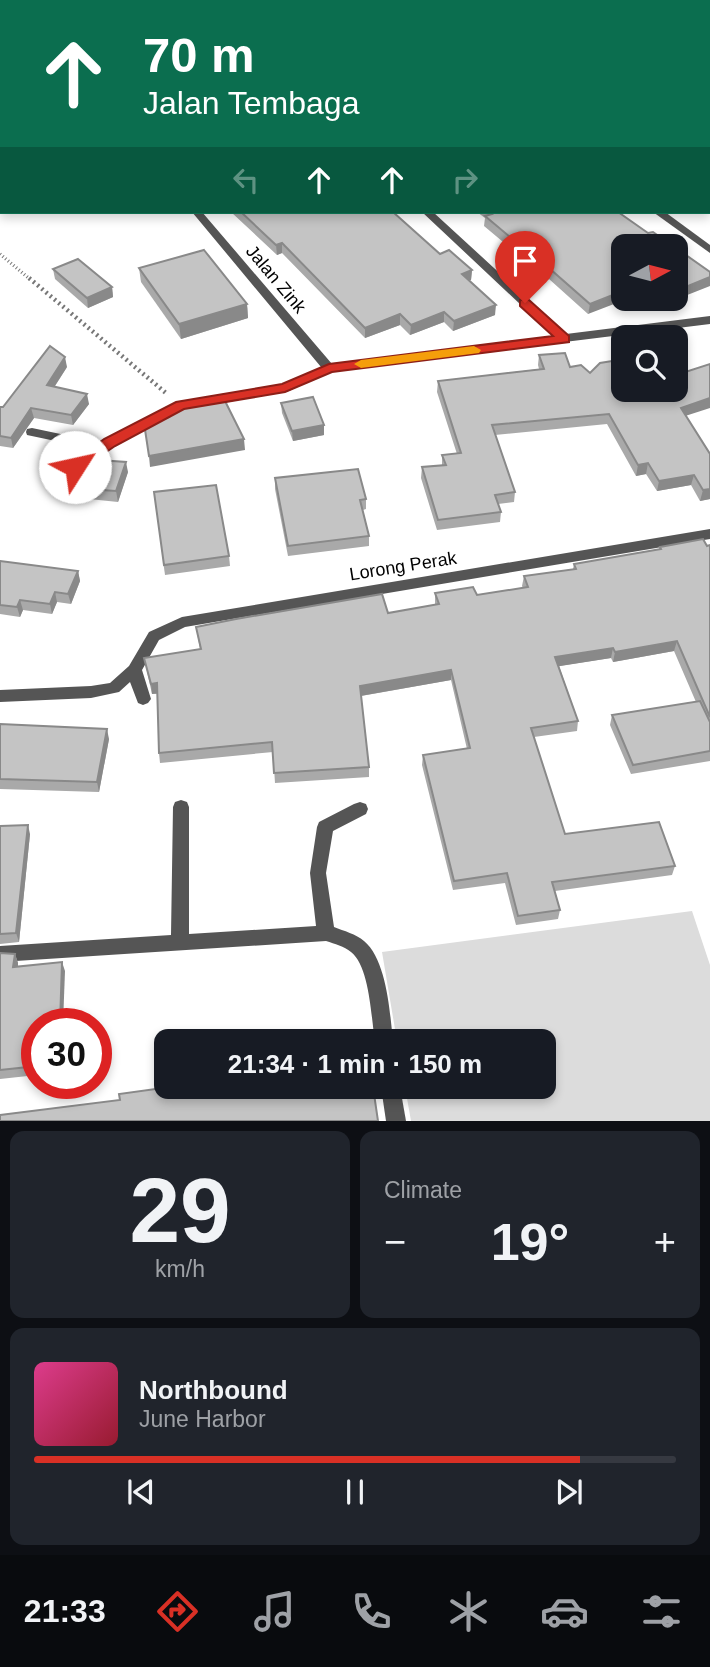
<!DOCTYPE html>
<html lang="en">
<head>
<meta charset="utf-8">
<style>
	:root { --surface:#171b24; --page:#20242c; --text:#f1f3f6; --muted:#9ea1a6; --line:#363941; --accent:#d93025 }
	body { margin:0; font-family:Arial,sans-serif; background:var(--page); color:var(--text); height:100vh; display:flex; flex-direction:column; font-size:26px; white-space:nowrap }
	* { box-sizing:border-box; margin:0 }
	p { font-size:23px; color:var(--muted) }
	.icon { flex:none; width:38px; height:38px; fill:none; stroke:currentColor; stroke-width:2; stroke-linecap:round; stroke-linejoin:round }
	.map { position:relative; height:1121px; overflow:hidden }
	.side { display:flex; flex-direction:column; gap:10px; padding:10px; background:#0d0f14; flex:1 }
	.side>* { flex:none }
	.guide { position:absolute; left:0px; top:0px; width:710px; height:214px; box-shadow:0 4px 10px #0003; background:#0b6e4f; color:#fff; overflow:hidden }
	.needle { width:46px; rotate:83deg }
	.buttons { position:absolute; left:611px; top:234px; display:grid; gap:14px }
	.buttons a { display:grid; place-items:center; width:77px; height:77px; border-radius:14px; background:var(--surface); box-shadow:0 4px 10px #0003; font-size:35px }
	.speed { position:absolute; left:21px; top:1008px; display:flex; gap:14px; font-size:35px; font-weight:700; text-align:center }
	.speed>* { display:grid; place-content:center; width:91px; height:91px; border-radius:50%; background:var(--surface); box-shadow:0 4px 10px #0003; line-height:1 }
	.speed .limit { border:10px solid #d22; background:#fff; color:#111 }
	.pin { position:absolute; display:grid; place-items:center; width:60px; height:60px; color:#fff; margin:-72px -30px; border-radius:50% 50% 50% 0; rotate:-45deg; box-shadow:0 0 7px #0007 }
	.pin .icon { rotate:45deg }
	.me { position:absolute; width:77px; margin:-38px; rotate:55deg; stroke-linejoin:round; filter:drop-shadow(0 0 5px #0008) }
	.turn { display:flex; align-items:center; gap:24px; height:147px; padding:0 28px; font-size:32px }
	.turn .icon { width:91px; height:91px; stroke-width:2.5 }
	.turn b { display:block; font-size:49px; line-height:60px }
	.lanes { display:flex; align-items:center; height:66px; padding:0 28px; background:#0003; justify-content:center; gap:35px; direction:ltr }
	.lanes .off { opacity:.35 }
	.big { font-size:52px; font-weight:700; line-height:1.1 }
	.side .widget { flex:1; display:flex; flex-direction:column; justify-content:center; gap:10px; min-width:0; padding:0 24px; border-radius:14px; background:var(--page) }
	.side .dial { align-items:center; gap:0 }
	.dial b { font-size:91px; line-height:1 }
	.song { display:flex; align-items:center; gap:21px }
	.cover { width:84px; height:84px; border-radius:10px; background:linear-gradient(135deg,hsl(330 70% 55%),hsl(350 70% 35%)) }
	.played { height:7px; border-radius:4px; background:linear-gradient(90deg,var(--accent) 85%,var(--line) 85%) }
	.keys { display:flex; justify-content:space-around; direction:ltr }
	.heat { display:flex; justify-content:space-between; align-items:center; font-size:38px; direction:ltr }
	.side .tiles { flex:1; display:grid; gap:10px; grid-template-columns:1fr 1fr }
	.widget:last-child { grid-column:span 2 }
	.trip { position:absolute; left:154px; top:1029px; width:402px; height:70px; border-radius:14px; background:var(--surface); box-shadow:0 4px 10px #0003; font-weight:700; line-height:70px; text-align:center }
	.tab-bar { display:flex; height:112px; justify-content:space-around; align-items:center; background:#090b0e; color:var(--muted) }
	.tab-bar .icon { width:49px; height:49px }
	.tab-bar .active { color:var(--accent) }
	.tab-bar b { font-size:32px; color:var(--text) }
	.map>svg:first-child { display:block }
	.green { fill:#dcdcdc }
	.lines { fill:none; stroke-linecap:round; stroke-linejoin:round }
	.path-far1 { stroke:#777; stroke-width:3.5; stroke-dasharray:1 2.5; stroke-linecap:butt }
	.path { stroke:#777; stroke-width:4.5; stroke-dasharray:2 3.5; stroke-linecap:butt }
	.lane { fill:#555; fill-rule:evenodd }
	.street { fill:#555; fill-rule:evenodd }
	.secondary { fill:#222; fill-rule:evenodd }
	.wall { fill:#a9a9a9 }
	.shaded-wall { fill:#898989 }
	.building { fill:#c4c4c4; stroke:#898989; stroke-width:2 }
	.route { fill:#d93025; stroke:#8d1f18; stroke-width:2 }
	.slow { fill:#f59e0b }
	.labels { text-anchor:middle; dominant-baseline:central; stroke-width:5; stroke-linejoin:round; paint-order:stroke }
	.street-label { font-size:18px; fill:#000; stroke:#fff }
</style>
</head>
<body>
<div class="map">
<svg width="710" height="1121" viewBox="0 0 710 1121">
	<rect width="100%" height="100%" fill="#fff"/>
	<!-- green -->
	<polygon class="green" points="692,911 710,965 710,1121 411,1121 405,1087 544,1087 544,1041 397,1041 382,952"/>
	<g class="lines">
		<!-- path-far1 -->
		<polyline class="path-far1" points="0,254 31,280"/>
		<!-- path -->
		<polyline class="path" points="29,278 166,393"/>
		<!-- lane -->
		<g class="lane">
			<rect x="709" y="200" width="1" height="6"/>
			<polygon points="32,428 103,443 109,447 103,451 27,435 26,432 27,429"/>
		</g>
		<!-- street -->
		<g class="street">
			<polygon points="369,0 379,0 380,2 370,2"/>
			<polygon points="394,0 407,0 393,2"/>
			<polygon points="620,0 631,0 632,2 621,2"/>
			<polygon points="709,35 710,36 710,42 709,41"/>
			<polygon points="192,212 202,212 332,364 554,336 422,212 433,212 566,334 710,316 710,324 332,371 289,391 206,406 202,405 200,402 202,399 282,385 321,367"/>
			<polygon points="653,212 665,212 710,245 710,253"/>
			<polygon points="182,401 188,405 186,408 115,445 79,470 69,470 67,467 105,439"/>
			<polygon points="710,529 710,539 185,627 159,640 142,670 151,699 148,703 143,705 138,703 130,682 119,692 91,698 0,702 0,690 91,686 110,683 129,666 149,632 182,617"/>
			<path d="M181,800L187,802L189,807V934L316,926L310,873L317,827L319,822L354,804L360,802L366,804L368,809L366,814L333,831L326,873L334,927C344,931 356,934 364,941C387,960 390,1014 393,1041H375C371,1018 370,967 351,952C344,946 335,944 326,941L0,962V946L171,935L173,807L175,802Z"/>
			<polygon points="381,1087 400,1087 406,1121 386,1121"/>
		</g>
		<!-- secondary -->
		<g class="secondary">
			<polygon points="33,0 44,0 32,2"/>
			<rect x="0" y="14" width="2" height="6"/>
		</g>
	</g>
	<!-- wall -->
	<g class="wall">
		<polygon points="419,0 587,0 589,2 421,2"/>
		<polygon points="678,0 710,0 710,14 709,13 709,2 682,2"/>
		<polygon points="710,102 710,192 709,192 709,103"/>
		<polygon points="231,212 393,212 440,254 472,270 471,280 469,280 495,315 453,331 444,322 410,335 400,325 365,338 282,253 277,255"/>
		<polygon points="477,212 618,212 588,314 549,279 541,282 515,259 515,252 484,226 485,218"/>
		<polygon points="139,268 247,304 248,318 181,339 141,282"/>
		<polygon points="53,269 112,287 113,297 88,308 55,279"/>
		<polygon points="655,299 676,299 662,305"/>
		<polygon points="539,355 590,373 623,370 686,415 710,499 700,501 691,485 657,491 646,474 636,476 607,424 495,435 515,492 514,502 498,504 501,512 500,522 437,530 421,478 422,467 442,465 442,455 457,454 437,392 438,381 539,369 538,365"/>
		<polygon points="67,367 55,386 89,404 73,425 34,418 13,448 0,446 0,407 3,407"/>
		<polygon points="281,403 324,435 293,441 282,413"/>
		<polygon points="128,472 118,502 89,499 87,489"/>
		<polygon points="275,478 366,499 366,509 363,510 369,536 369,546 288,556 275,489"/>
		<polygon points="154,492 229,556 230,566 165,575"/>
		<polygon points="710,545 710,761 631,774 610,725 612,715 696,702 674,651 613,662 611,658 559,666 578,721 577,731 534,737 565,834 675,866 672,875 555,891 560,910 558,919 516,925 505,883 453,890 422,765 423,755 467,749 451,680 361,696 369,767 369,777 275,783 273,752 160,763 159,753 158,694 152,694 144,658 200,649 196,627 388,613 435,605 435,593 477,595 523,588 522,586 524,576 573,569 574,564 659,549 660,547"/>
		<polygon points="0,561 78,571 80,581 71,604 57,602 52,614 23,610 20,617 0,614"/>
		<polygon points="0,724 109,739 99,792 0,789"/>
		<polygon points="0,826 30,834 19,942 0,944"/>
		<polygon points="0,953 15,954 18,963 18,967 65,971 37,1024 37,1075 0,1079"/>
	</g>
	<!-- shaded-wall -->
	<g class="shaded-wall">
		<polygon points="282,243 282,253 277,255 276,245"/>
		<polygon points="550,269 549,279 541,282 542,272"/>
		<polygon points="472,270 471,280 461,283 462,274"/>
		<polygon points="710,277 710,286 662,305 663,299 676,299 676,291"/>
		<polygon points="112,287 113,297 88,308 87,298"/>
		<polygon points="623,291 623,299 627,299 588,314 590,304"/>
		<polygon points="247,304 248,318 181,339 179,324"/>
		<polygon points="496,305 495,315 453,331 454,321"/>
		<polygon points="444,312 444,322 410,335 411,325"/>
		<polygon points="400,314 400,325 365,338 365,328"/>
		<polygon points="65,357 67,367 49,395 47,385"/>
		<polygon points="87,394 89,404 73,425 71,415"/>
		<polygon points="710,398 710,408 679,418 681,408"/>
		<polygon points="31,408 34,418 13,448 11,438"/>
		<polygon points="324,425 324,435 293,441 292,431"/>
		<polygon points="244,439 245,450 150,467 149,456"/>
		<polygon points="126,462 128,472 118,502 116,491"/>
		<polygon points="648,463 646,474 636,476 638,465"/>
		<polygon points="694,475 691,485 657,491 659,481"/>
		<polygon points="710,489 710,499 700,501 703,490"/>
		<polygon points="78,571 80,581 71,604 68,594"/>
		<polygon points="55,592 57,602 52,614 50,604"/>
		<polygon points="20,600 23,610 20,617 17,607"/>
		<polygon points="677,641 674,651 613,662 615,652"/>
		<polygon points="613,648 611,658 554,667 555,657"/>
		<polygon points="451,670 451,680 360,696 360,686"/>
		<polygon points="157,683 159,693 152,694 151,684"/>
		<polygon points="107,729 109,739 99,792 97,782"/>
		<polygon points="28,825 30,834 19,942 16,933"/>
		<polygon points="15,954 18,963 17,976 13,967"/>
		<polygon points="62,962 65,971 63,1024 60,1024"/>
	</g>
	<!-- building -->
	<g class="building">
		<polygon points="89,0 334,0 337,2 82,2"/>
		<polygon points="434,0 587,0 589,2 437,2"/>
		<polygon points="700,0 710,0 710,4 709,4 709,2 704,2"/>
		<polygon points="710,102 710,179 709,178 709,103"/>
		<polygon points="241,212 393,212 440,254 449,250 472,270 462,274 496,305 454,321 444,312 411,325 400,314 365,328 282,243 276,245"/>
		<polygon points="490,212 618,212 648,233 653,232 674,247 623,247 623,291 590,304 550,269 542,272 516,249 522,247 485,216 492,214"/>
		<polygon points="676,248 710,272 710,277 676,291"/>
		<polygon points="204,250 247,304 179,324 139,268"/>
		<polygon points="78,259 112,287 87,298 53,269"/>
		<polygon points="50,346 65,357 47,385 87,394 71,415 31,408 11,438 0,436 0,407 3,407"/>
		<polygon points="565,353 570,367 581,365 590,373 600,363 618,360 623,370 623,390 676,390 676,375 710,364 710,398 681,408 710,454 710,489 703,490 694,475 659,481 648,463 638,465 609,414 492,425 515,492 495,495 501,512 438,520 422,467 446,465 442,455 461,453 438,381 544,369 539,355"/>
		<polygon points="222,395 244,439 149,456 144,423 169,417 166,410 179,404"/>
		<polygon points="313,397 324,425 292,431 281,403"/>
		<polygon points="98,460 126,462 116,491 87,489"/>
		<polygon points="358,469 366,499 360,500 369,536 288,546 275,478"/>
		<polygon points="216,485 229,556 164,565 154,492"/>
		<polygon points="703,539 707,546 710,545 710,717 677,641 615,652 613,648 555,657 578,721 531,728 565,834 659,822 675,866 552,882 560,910 518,916 507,873 454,881 423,755 470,748 451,670 360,686 369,767 274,773 272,742 159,753 157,683 151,684 144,658 201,649 196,627 236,619 382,594 388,613 439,604 435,593 473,587 477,595 528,587 524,576 576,569 574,564 661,549 660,547"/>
		<polygon points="0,561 78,571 68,594 55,592 50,604 20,600 17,607 0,605"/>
		<polygon points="700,701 710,722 710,751 633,765 612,715"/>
		<polygon points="0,724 107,729 97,782 0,779"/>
		<polygon points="28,825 16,933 0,934 0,826"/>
		<polygon points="0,953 15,954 13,967 62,962 60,1024 37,1024 37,1066 0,1070"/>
		<polygon points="170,1087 373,1087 378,1121 0,1121 0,1115 120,1100 119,1094"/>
	</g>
	<!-- route -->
	<polygon class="route" points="520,300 529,300 569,336 569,342 332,372 285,392 184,409 115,446 80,470 69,470 67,467 104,439 176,402 282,384 329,364 553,336 520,306"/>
	<!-- slow -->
	<polygon class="slow" points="474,346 481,350 479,353 361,368 354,364 361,360"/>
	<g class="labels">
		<!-- street labels -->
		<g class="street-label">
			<text transform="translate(276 279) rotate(50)">Jalan Zink</text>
			<text transform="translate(403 566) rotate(-9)">Lorong Perak</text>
		</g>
	</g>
</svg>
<div class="buttons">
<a><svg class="needle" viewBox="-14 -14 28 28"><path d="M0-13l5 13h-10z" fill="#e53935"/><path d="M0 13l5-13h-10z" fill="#9ea1a6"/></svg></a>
<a><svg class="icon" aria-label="search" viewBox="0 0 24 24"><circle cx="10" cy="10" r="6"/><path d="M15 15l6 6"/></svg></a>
</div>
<div class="speed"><div class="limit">30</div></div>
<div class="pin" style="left:525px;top:303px;background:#d93025"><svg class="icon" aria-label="arrive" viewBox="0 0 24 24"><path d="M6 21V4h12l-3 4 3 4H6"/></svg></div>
<svg class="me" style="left:75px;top:467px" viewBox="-20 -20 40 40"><circle r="19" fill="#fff"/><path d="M0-13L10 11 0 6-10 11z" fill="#d93025"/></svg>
<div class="trip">21:34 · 1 min · 150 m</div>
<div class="guide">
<div class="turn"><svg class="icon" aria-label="ahead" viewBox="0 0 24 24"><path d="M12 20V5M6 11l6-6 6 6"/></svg><div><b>70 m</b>Jalan Tembaga</div></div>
<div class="lanes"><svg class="icon off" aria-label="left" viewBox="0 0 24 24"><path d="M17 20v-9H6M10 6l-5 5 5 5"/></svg><svg class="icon" aria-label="ahead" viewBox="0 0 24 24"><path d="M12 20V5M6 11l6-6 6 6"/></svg><svg class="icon" aria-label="ahead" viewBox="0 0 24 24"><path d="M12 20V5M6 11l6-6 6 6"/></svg><svg class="icon off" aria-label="right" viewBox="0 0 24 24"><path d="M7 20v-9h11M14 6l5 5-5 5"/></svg></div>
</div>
</div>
<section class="side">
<div class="tiles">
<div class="widget dial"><b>29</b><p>km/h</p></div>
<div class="widget"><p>Climate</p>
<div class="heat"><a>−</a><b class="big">19°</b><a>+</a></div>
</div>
<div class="widget">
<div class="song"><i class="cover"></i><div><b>Northbound</b><p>June Harbor</p></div></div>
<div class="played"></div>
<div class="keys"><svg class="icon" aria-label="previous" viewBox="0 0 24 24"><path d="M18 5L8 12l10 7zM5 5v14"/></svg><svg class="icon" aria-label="pause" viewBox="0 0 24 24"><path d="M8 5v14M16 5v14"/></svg><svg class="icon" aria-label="next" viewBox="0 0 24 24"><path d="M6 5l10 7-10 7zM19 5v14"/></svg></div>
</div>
</div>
</section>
<nav class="tab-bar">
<b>21:33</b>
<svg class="icon active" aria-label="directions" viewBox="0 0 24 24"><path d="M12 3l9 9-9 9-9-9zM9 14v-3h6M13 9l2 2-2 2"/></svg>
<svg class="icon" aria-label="music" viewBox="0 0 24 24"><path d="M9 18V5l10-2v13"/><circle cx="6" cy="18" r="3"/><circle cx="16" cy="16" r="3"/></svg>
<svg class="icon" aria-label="phone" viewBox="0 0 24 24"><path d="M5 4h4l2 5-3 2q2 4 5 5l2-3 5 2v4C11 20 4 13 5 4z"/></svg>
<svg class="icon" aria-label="climate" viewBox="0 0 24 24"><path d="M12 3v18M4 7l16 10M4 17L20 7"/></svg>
<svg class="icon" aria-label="car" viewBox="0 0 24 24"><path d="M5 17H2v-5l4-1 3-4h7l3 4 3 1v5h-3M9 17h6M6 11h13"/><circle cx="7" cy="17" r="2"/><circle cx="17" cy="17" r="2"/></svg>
<svg class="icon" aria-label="filters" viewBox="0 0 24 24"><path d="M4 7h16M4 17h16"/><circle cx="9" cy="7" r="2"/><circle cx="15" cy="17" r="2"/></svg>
</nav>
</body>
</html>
